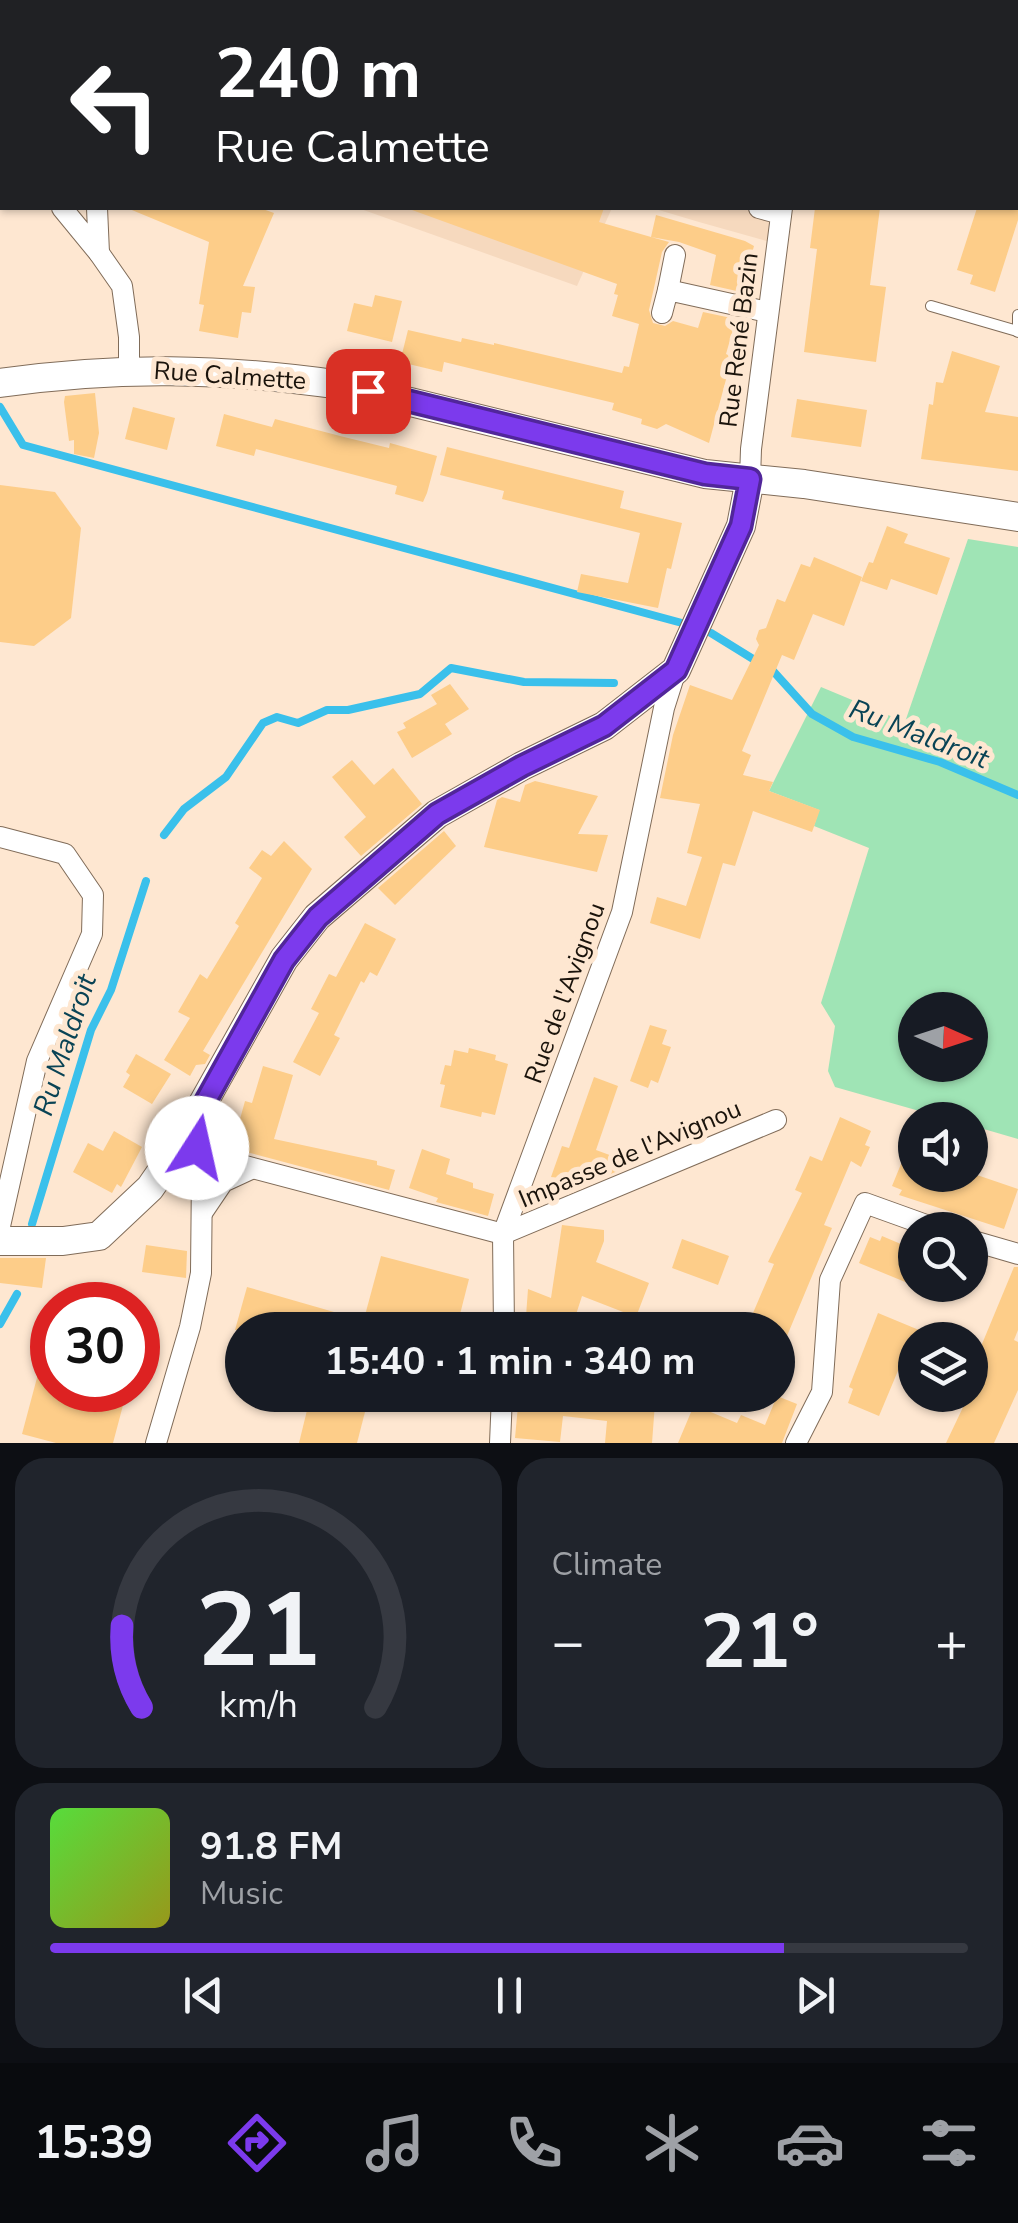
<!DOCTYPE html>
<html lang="en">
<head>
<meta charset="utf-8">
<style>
	:root { --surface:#171b24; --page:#20242c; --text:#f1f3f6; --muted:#9ea1a6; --line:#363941; --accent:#7c3aed }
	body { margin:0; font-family:"Nunito Sans",sans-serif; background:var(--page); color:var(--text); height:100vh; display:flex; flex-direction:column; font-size:38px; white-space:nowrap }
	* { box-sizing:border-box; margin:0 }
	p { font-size:32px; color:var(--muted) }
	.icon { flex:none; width:55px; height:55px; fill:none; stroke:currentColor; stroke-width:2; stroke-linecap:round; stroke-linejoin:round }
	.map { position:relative; height:1443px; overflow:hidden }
	.details { display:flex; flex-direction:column; gap:15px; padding:15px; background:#0d0f14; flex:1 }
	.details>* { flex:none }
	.banner { position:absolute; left:0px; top:0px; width:1020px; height:210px; box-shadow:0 2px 8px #0004; background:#202124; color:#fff; overflow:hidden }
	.needle { width:65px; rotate:93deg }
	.buttons { position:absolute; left:898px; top:992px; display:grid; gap:20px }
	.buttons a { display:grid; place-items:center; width:90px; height:90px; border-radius:50%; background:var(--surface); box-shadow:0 2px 8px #0004; font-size:50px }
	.speed { position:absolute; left:30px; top:1282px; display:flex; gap:20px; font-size:50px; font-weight:700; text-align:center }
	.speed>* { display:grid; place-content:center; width:130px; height:130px; border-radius:50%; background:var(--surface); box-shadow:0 2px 8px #0004; line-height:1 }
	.speed .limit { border:15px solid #d22; background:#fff; color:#111 }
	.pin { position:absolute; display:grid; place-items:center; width:85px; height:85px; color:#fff; margin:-42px; border-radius:20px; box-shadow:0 5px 15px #0006 }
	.me { position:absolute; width:110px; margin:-55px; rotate:10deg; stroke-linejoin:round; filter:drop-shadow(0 0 8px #0008) }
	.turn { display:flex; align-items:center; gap:35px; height:210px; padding:0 50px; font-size:45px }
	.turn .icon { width:130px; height:130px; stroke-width:2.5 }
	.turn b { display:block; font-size:70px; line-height:85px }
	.big { font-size:75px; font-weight:700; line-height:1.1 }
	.details .tile { flex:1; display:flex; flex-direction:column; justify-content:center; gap:15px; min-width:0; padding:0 35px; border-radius:30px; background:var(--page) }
	.details .dial { align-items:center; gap:0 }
	.dial svg { height:260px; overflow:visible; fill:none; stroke:var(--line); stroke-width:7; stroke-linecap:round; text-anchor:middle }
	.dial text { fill:var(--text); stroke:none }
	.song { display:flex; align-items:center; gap:30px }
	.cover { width:120px; height:120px; border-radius:15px; background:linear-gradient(135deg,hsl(110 70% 55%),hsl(60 70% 35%)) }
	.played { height:10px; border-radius:5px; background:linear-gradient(90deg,var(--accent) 80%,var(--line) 80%) }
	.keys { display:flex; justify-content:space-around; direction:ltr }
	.heat { display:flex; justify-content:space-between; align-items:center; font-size:55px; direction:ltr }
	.details .tiles { flex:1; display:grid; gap:15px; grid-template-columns:1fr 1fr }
	.tile:last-child { grid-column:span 2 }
	.trip { position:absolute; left:225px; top:1312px; width:570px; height:100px; border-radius:50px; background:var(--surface); box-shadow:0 2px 8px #0004; font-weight:700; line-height:100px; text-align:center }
	.tabs { display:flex; height:160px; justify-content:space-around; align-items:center; background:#090b0e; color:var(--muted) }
	.tabs .icon { width:70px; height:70px }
	.tabs .on { color:var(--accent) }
	.tabs b { font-size:45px; color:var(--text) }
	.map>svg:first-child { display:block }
	.built { fill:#f6d9be }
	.green { fill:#9fe4b5; fill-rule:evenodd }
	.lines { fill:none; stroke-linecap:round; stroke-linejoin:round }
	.stream { stroke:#3ac0eb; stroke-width:8 }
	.building { fill:#fdcd89 }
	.lane-casing { stroke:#806c59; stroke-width:12 }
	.street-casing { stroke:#806c59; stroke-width:22 }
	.secondary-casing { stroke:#806c59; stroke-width:30 }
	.lane { stroke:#fff; stroke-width:10 }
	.street { stroke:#fff; stroke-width:20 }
	.secondary { stroke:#fff; stroke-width:28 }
	.route-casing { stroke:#51269a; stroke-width:25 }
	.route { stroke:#7c3aed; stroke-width:18 }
	.labels { text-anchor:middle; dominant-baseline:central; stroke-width:10; stroke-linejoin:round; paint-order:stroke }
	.street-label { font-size:25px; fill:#1a130b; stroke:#fee7d1 }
	.water-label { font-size:28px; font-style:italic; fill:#094355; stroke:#fee7d1 }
</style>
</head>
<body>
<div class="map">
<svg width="1018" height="1443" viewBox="0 0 1018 1443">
	<rect width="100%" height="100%" fill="#fee7d1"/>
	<!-- built -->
	<g class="built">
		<polygon points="97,0 799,0 97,2"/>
		<polygon points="358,208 612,208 577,286"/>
		<polygon points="652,208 774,208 770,242 699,222"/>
	</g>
	<!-- green -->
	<path class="green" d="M968,539L1018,547V1139L970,1125V1120H951L835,1087L828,1071L835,1026L821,1003L869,848L814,826L819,810L769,791L821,687L905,722ZM915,1010H970V1065H915Z"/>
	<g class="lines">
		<!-- stream -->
		<g class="stream">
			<polyline points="0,407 23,445 682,623"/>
			<polyline points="711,633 774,672 812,714 853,737 940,762 1018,795"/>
			<polyline points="164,835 184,809 226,777 263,723 277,717 298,723 327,710 348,710 420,694 451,668 524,682 614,683"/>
			<polyline points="32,1224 91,1030 111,990 146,881"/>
			<polyline points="0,1324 17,1294"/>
		</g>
	</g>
	<!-- building -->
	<g class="building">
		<polygon points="127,208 260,208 274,213 243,286 255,287 251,313 242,312 238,338 199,331 204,305 199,304 209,242"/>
		<polygon points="412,208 604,208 599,222 651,237 656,215 745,241 754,246 741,292 710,285 716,255 679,242 651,237 669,242 662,252 649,310 653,323 665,326 673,321 698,328 703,312 736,319 726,354 732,357 709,443 666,424 657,429 641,424 642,419 612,410 614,403 444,362 442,372 400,362 408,330 461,342 462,338 494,345 494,343 622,373 624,366 629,367 639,324 612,316 618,295 614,294 617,284 412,210"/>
		<polygon points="815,208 880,208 870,285 886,287 876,362 804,352 817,249 810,248"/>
		<polygon points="977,208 1018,208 1018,220 995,292 970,284 973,275 957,270"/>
		<polygon points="375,295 402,301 392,342 347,331 354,303 372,307"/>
		<polygon points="952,351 1000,366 985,412 1018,417 1018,471 921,459 929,404 933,405 936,382 943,383"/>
		<polygon points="95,393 99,433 94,458 74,454 74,440 69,441 64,402 65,396"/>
		<polygon points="797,399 867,410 861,447 791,437"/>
		<polygon points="133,407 175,418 167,450 125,439"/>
		<polygon points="224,414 272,427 275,419 344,437 389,448 390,443 437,456 427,493 423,502 395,494 397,486 256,449 254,456 216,446"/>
		<polygon points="447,447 624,491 620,508 682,523 671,569 667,568 658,608 577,592 581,574 628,583 640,533 502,499 504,491 440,475"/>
		<polygon points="0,485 55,492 81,528 71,618 34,646 0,642"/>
		<polygon points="887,526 908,534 904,543 950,558 937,595 891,579 887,590 861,581 869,562 873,563"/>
		<polygon points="814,557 862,577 844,626 813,614 794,660 782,655 742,751 751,755 743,775 773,782 769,791 820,810 812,832 753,811 735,866 723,863 700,939 650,923 657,897 686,906 702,857 687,853 700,804 660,798 673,735 690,685 732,700 759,645 756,639 759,630 766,628 777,599 785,602 801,564 810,567"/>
		<polygon points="450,684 469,709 445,724 452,734 412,758 397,732 406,728 403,723 437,704 431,695"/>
		<polygon points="352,760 374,785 393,768 422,804 361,856 344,837 366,817 332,777"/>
		<polygon points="535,781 598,796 578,834 608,835 597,872 484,847 497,800 502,797 520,802 525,785"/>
		<polygon points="444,831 456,846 395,905 378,888"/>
		<polygon points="284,841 312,869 203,1051 210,1055 205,1064 196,1065 190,1076 164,1060 190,1018 178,1012 200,974 207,979 239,926 235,923 262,878 249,868 262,850 271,856"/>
		<polygon points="365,923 396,939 377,976 370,972 364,983 361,981 334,1035 340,1038 320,1076 293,1062 319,1013 311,1009 329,974 336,977"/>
		<polygon points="650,1025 667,1030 662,1044 671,1047 658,1083 651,1080 648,1088 630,1081"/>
		<polygon points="469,1048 496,1055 495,1060 508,1064 495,1115 482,1112 481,1117 440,1107 445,1085 440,1084 445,1065 451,1066 454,1050 468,1053"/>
		<polygon points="136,1054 171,1074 152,1104 123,1087 130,1075 126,1072"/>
		<polygon points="263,1066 293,1075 274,1139 377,1161 377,1165 395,1170 389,1190 232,1148 245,1101 252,1103"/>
		<polygon points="594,1077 618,1086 596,1150 634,1164 592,1182 577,1180 575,1186 551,1177 562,1146 569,1148"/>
		<polygon points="840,1117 871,1131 865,1145 870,1147 861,1167 851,1161 824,1225 832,1228 787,1336 750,1320 774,1264 768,1262 802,1193 795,1190 810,1156 822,1161"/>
		<polygon points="915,1130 915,1175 977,1175 1018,1189 1004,1229 899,1195 902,1190 892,1186"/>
		<polygon points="114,1131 142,1147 121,1187 117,1184 112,1193 73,1172 88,1143 103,1151"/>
		<polygon points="422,1149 450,1159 446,1174 473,1183 473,1188 494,1194 488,1216 436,1202 438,1198 409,1188"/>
		<polygon points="562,1225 604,1230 604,1241 596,1262 649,1283 636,1317 582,1296 571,1330 525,1330 528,1289 551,1298"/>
		<polygon points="882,1236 915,1250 915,1286 859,1263 870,1237 880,1241"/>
		<polygon points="682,1239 729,1256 718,1285 672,1268"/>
		<polygon points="146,1245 187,1251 186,1278 142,1272"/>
		<polygon points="381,1256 469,1279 456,1330 403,1330 364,1319"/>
		<polygon points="0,1258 46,1258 42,1288 0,1283"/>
		<polygon points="1014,1267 1018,1267 1018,1330 1014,1340 1018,1342 1018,1390 994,1443 946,1443 986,1359 977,1356"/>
		<polygon points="247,1287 334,1312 329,1330 235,1330"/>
		<polygon points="878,1313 919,1330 908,1355 905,1354 879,1416 848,1403 853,1389 849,1387"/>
		<polygon points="46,1344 52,1345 52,1390 111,1390 126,1394 113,1443 56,1443 22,1434"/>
		<polygon points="519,1395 655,1403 652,1443 605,1443 607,1421 563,1416 560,1442 515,1438"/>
		<polygon points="777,1396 797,1404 782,1443 678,1443 694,1405 737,1423 741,1415 765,1425"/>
		<polygon points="310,1398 365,1412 357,1443 299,1443"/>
	</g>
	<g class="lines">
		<!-- lane casing -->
		<g class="lane-casing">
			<g id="lane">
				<polyline points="931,306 1017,331"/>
				<polyline points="1018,315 1018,332"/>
			</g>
		</g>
		<!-- street casing -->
		<g class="street-casing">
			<g id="street">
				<polyline points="78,0 79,2"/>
				<polyline points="37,2 38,0"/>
				<polyline points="808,2 808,0"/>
				<polyline points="0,93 2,87"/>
				<polyline points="0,133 2,136"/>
				<polyline points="62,208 99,253 97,208"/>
				<polyline points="759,208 781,214"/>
				<polyline points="99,253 122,286 129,337 129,370"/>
				<polyline points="668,290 675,255"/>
				<polyline points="662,313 668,290 767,312"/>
				<polyline points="750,479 751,449 782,208"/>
				<polyline points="0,837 65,854 93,895 92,934 37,1061 0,1226"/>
				<polyline points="193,1124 197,1148 211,1157 503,1234"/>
				<polyline points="202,1213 223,1182 251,1169"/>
				<polyline points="503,1234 776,1120"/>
				<polyline points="970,1240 1018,1254"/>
				<polyline points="504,1330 503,1234 622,912 664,708 676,670"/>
				<polyline points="156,1443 190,1327 201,1273 202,1172 188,1162 166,1164"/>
				<polyline points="500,1443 502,1395"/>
				<polyline points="796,1443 822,1392 830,1280 865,1203 940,1230"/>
			</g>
		</g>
		<!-- secondary casing -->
		<g class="secondary-casing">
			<g id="secondary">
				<path d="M0,383C119,366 222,368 341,385L705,474L804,484L1018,517"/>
				<polyline points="0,1241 63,1241 99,1236 150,1188 179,1146 284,959 317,917 437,814 522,766 604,726 676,670 741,526 750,479"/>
			</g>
		</g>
		<!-- lane -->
		<use href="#lane" class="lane"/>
		<!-- street -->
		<use href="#street" class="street"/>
		<!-- secondary -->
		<use href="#secondary" class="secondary"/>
	</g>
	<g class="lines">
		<!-- route casing -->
		<g class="route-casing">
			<polyline id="route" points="197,1148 194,1124 204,1104 284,960 318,917 437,814 522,766 604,726 676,670 741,526 750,479 705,474 368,391"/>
		</g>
		<!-- route -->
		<use href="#route" class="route"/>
	</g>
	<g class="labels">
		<!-- street labels -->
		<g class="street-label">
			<text transform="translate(739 340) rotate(-83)">Rue René Bazin</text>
			<text transform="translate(230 376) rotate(4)">Rue Calmette</text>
			<text transform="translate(565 993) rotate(-70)">Rue de l'Avignou</text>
			<text transform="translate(630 1154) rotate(-23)">Impasse de l'Avignou</text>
		</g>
		<!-- water labels -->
		<g class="water-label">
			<text transform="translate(919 734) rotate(21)">Ru Maldroit</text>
			<text transform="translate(65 1045) rotate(-72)">Ru Maldroit</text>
		</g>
	</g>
</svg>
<div class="buttons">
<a><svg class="needle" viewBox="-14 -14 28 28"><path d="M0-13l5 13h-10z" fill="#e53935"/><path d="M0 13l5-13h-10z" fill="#9ea1a6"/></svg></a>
<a><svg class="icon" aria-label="sound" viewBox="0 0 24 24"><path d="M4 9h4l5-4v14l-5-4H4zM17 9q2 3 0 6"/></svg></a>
<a><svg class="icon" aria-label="search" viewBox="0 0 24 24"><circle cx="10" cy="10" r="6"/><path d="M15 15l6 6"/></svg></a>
<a><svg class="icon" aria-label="layers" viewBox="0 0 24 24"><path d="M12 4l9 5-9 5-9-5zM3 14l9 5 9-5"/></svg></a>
</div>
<div class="speed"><div class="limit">30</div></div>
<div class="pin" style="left:368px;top:391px;background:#d93025"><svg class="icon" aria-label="arrive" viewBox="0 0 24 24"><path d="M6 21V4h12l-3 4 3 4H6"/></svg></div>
<svg class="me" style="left:197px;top:1148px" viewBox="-20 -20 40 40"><circle r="19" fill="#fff"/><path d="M0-13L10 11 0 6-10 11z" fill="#7c3aed"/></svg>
<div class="trip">15:40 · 1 min · 340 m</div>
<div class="banner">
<div class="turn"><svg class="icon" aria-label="left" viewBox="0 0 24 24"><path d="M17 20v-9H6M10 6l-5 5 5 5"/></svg><div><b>240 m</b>Rue Calmette</div></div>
</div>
</div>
<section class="details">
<div class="tiles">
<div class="tile dial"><svg viewBox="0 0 100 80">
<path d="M14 69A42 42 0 1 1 86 69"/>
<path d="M14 69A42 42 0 0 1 8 44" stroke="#7c3aed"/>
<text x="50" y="56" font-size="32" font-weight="700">21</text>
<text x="50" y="72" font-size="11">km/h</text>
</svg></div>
<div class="tile"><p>Climate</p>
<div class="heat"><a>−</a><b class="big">21°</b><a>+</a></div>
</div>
<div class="tile">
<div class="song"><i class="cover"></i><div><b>91.8 FM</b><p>Music</p></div></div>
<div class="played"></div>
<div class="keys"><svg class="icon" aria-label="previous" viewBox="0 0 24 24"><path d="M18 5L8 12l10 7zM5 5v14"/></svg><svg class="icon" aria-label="pause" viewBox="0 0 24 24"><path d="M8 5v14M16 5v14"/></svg><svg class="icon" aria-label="next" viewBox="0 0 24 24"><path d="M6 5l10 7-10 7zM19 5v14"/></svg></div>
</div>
</div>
</section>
<nav class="tabs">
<b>15:39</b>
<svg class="icon on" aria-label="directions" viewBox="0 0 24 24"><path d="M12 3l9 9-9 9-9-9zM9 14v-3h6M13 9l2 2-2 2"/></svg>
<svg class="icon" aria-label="music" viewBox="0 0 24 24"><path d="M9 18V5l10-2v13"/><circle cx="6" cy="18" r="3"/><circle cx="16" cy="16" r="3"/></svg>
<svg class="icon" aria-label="phone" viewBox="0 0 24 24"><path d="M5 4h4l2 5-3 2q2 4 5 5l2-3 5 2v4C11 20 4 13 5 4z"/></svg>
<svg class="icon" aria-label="climate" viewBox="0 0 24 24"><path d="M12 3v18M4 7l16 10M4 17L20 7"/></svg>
<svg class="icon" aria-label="car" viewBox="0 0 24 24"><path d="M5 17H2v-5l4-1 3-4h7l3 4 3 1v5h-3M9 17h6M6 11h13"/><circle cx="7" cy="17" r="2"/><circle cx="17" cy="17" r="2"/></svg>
<svg class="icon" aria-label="filters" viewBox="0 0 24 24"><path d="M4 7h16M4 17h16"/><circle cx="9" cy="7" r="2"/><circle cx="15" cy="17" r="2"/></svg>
</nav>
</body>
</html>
